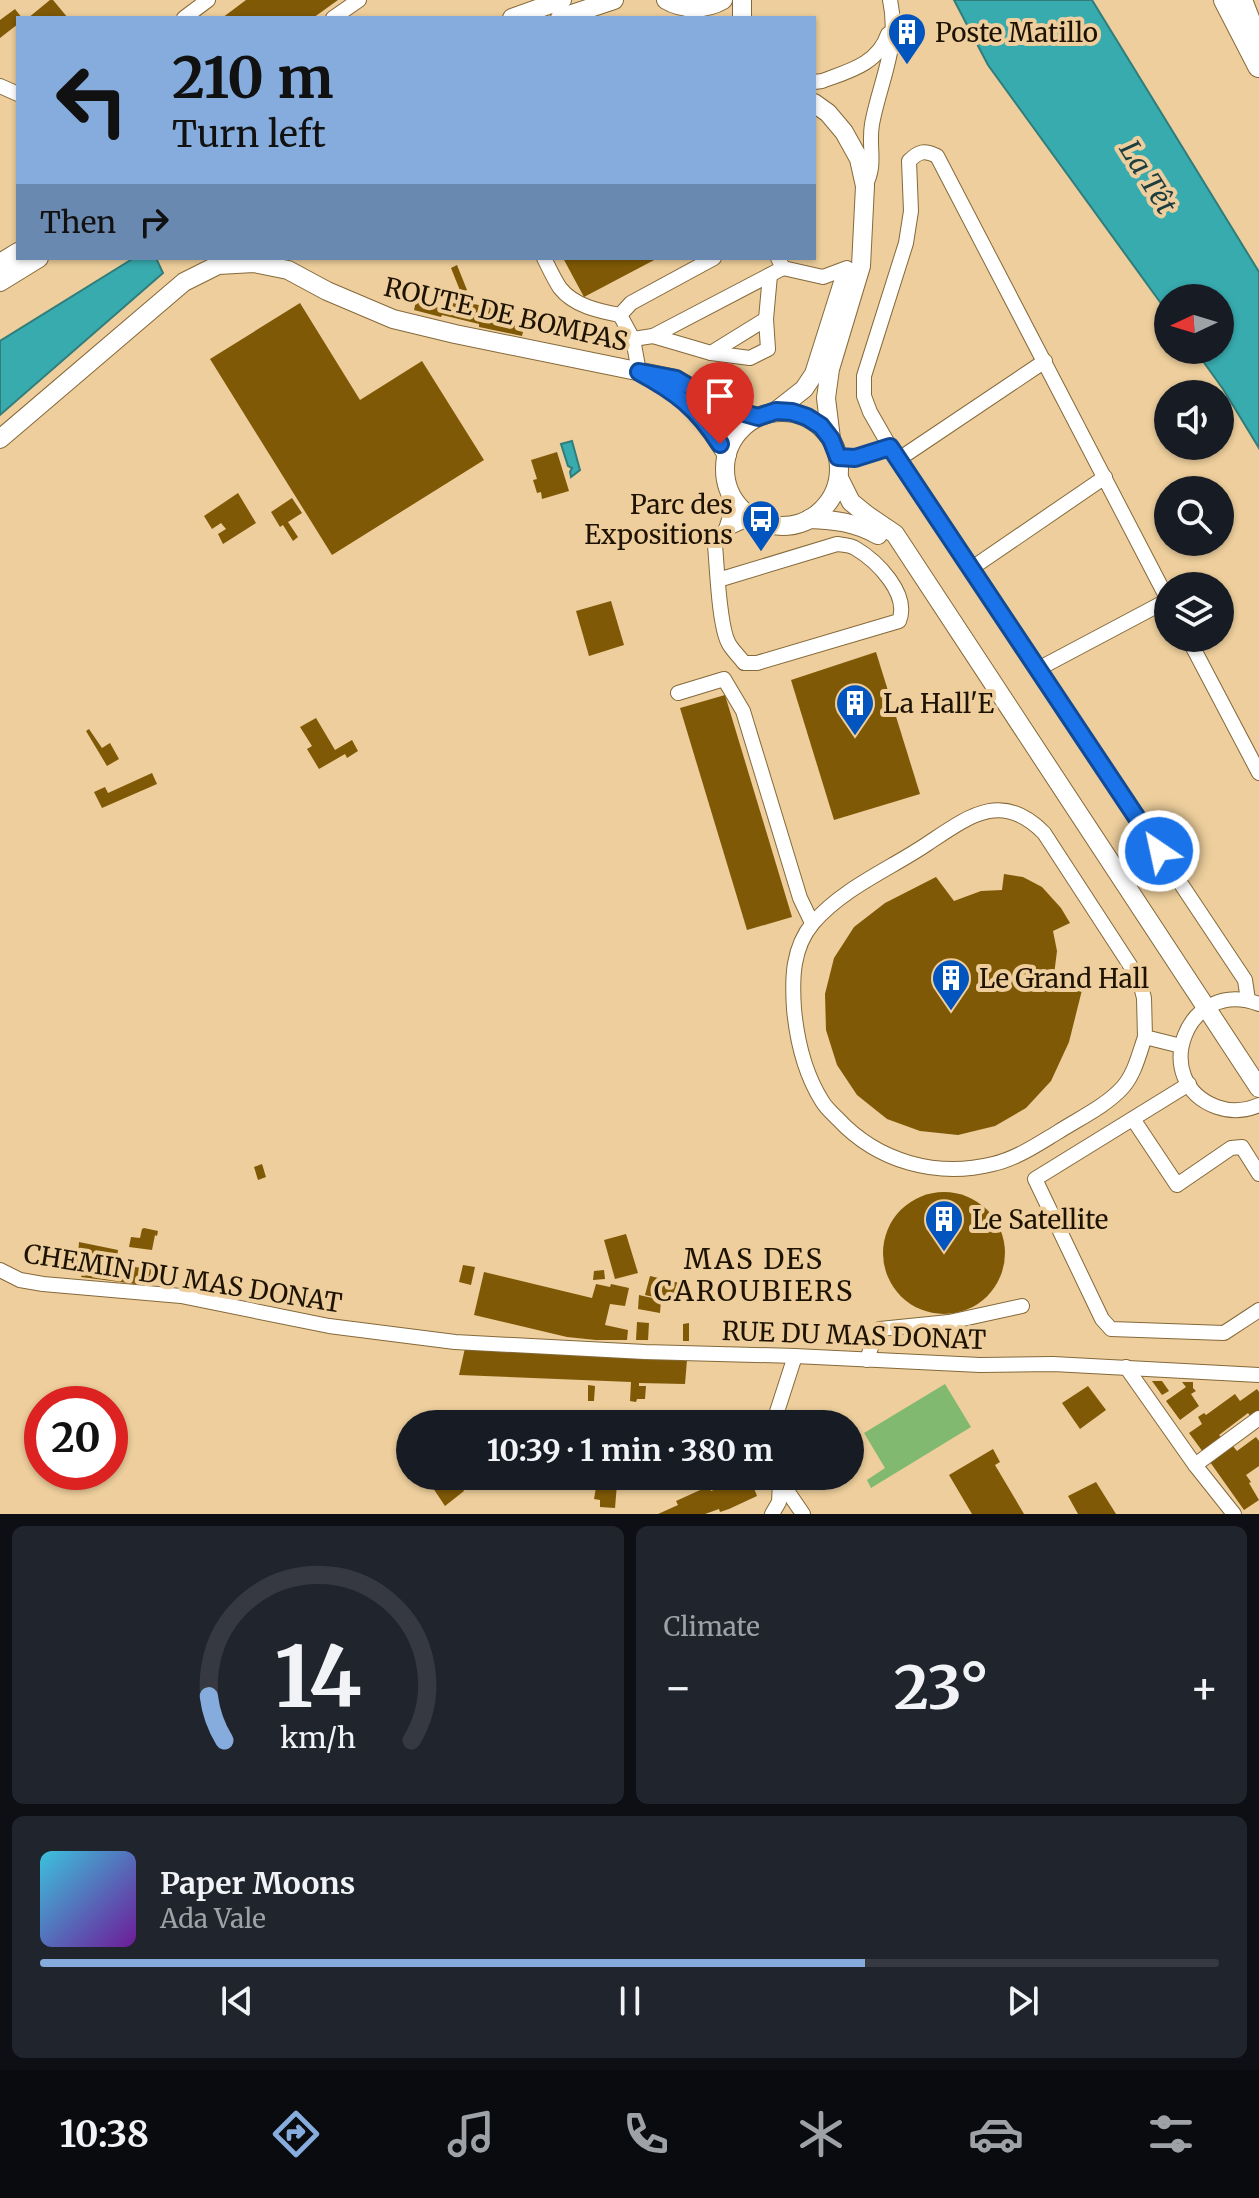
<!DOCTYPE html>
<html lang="en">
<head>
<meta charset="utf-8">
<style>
	:root { --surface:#171b24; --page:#20242c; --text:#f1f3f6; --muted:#9ea1a6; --line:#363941; --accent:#85acdd }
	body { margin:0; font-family:Merriweather,serif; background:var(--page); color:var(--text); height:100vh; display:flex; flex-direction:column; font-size:30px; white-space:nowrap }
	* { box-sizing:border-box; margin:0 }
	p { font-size:26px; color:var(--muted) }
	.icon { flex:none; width:44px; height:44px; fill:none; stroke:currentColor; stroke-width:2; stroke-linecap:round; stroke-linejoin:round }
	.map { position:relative; height:1514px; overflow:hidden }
	.drawer { display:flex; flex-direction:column; gap:12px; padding:12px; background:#0d0f14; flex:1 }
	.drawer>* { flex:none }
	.guide { position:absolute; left:16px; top:16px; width:800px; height:244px; border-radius:0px; box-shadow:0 2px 6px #0004; background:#85acdd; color:#111; overflow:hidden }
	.needle { width:52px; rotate:266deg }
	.buttons { position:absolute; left:1154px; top:284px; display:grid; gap:16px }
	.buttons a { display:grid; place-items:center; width:80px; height:80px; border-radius:50%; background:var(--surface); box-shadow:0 2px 6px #0004; font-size:40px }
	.speed { position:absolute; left:24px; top:1386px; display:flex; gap:16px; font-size:40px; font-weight:700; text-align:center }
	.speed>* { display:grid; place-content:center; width:104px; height:104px; border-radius:50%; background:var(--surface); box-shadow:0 2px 6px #0004; line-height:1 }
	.speed .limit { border:12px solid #d22; background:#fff; color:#111 }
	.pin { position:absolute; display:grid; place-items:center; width:68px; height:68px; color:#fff; margin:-82px -34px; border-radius:50% 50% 50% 0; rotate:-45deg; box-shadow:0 0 8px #0007 }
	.pin .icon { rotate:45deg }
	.me { position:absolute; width:88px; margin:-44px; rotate:326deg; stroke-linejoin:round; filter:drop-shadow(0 0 6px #0008) }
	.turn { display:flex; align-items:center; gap:28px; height:168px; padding:0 24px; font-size:36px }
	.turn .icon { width:104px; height:104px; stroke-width:2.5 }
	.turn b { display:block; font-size:56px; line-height:68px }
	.then { display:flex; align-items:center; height:76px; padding:0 24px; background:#0003; gap:16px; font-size:30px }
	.big { font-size:60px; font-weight:700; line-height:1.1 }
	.drawer .tile { flex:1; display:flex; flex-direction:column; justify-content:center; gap:12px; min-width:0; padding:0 28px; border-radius:12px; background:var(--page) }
	.drawer .dial { align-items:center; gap:0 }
	.dial svg { height:208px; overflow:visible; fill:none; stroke:var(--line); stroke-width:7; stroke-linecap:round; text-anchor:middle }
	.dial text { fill:var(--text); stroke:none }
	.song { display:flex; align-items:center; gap:24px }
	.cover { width:96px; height:96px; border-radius:12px; background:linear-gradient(135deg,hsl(190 70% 55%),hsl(280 70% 35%)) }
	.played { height:8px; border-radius:4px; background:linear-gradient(90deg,var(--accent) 70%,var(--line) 70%) }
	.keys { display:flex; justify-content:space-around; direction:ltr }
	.heat { display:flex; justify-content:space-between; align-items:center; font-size:44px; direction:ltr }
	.drawer .tiles { flex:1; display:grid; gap:12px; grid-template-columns:1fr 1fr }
	.tile:last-child { grid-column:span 2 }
	.trip { position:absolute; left:396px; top:1410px; width:468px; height:80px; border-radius:40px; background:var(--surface); box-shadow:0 2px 6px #0004; font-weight:700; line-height:80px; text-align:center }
	.tabs { display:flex; height:128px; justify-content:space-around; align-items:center; background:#090b0e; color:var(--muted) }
	.tabs .icon { width:56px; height:56px }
	.tabs .on { color:var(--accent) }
	.tabs b { font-size:36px; color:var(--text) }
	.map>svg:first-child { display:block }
	.green { fill:#80b96f }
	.water { fill:#38abaf; stroke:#307d7b; stroke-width:2 }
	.building { fill:#7f5906 }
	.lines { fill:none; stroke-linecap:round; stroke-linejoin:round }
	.minor-casing { stroke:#85693a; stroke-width:16 }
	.major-casing { stroke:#85693a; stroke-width:20 }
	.highway-casing { stroke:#85693a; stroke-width:24 }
	.minor { stroke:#fff; stroke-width:14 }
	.major { stroke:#fff; stroke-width:18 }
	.highway { stroke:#fff; stroke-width:22 }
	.route-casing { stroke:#114b97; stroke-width:20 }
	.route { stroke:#1a73e8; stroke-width:14 }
	.labels { text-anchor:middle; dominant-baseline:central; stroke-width:8; stroke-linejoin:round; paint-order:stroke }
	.poi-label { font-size:26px; fill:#1e1302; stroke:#edce9c; text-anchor:start }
	.street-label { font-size:26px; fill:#1e1302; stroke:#edce9c }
	.water-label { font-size:28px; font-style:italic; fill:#1c3d3f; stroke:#edce9c }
	.neighbourhood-label { font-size:28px; letter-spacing:2px; fill:#1e1302; stroke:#edce9c }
</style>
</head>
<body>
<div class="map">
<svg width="1259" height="1514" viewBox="0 0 1259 1514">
	<rect width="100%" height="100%" fill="#edce9c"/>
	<!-- green -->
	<polygon class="green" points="945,1384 971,1427 871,1488 867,1480 885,1468 864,1433"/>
	<!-- water -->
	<g class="water">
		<polygon points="954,0 1092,0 1259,272 1259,448 1223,389 1195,350 1220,350 1220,298 1168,298 1168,313 988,65"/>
		<polygon points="134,258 156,258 163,273 0,415 0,341"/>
		<polygon points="572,441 580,470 571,477 570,472 572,468 568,466 561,444"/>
	</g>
	<!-- building -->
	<g class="building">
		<polygon points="50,0 53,0 68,18 28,18"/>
		<polygon points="246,0 338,0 313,18 222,18"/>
		<polygon points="15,9 22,18 18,18 18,24 0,38 0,20"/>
		<polygon points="563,258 658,258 584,297"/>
		<polygon points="457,265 467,290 461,293 451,268"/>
		<polygon points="448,290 476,297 474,304 513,313 510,324 524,328 522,336 479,327 479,324 442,315 441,317 414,310 416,301 441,308"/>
		<polygon points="300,303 360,400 422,361 484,460 332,555 210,359"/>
		<polygon points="557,452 569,491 542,499 541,492 537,493 533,480 537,479 531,460"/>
		<polygon points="238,493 256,523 223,544 218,534 226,529 221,523 212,529 204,516"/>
		<polygon points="292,498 302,513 288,522 298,537 293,541 283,525 280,527 271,512"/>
		<polygon points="611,601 624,645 589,656 576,611"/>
		<polygon points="876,652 920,794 834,820 791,680"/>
		<polygon points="725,695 792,917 747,930 680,708"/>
		<polygon points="316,718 335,750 352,740 358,751 347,758 345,754 319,769 307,749 312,746 300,727"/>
		<polygon points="89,729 102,748 110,743 119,759 107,766 86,731"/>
		<polygon points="152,773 157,784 102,808 94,792 105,787 108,793"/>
		<polygon points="1004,874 1023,877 1042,887 1061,908 1070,923 1053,931 1057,951 1054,975 1083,986 1069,1042 1051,1081 1026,1108 995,1126 958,1135 920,1131 887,1119 857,1095 837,1065 826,1030 825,994 834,958 854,927 885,903 936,877 954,901 981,891 1002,890"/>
		<polygon points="262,1164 266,1177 258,1180 254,1167"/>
		<circle cx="944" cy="1253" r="61"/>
		<polygon points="144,1228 158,1231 157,1236 155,1235 152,1250 129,1247 131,1237 140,1238 142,1229"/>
		<polygon points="626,1234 638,1273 615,1279 604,1240"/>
		<polygon points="79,1242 118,1250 116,1265 153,1269 151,1286 81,1277 83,1272 67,1270 69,1255 78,1256"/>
		<polygon points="463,1265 475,1267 471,1285 459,1282"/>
		<polygon points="604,1270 605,1279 593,1280 594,1271"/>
		<polygon points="484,1272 592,1298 596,1284 610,1287 611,1284 629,1288 625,1306 610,1304 605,1325 628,1330 627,1340 596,1340 567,1337 474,1315"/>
		<polygon points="650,1276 688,1285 683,1304 645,1295"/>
		<polygon points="639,1295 661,1300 660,1313 638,1309"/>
		<polygon points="637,1322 649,1323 648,1340 636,1340"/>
		<polygon points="689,1323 689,1341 683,1341 683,1324"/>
		<polygon points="465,1348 687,1360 685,1384 639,1383 639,1386 646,1386 645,1399 637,1399 636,1402 630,1401 631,1382 459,1375"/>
		<polygon points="1152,1381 1162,1381 1169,1391 1162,1395"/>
		<polygon points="1182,1382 1193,1382 1193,1388 1196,1391 1191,1394 1199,1406 1180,1420 1166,1401 1186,1387"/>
		<polygon points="588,1385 595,1386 594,1401 588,1401"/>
		<polygon points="1088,1386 1106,1410 1080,1429 1062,1403"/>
		<polygon points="1257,1389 1259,1392 1259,1412 1251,1417 1248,1413 1219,1435 1222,1438 1203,1452 1189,1433 1202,1424 1198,1417 1204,1413 1206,1415 1235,1394 1240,1401"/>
		<polygon points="1256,1437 1259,1441 1259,1466 1246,1475 1251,1482 1249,1483 1259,1500 1244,1510 1210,1462 1232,1445 1237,1451"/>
		<polygon points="993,1449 1000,1462 995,1465 1024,1514 972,1514 949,1475"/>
		<polygon points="450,1476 453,1476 455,1479 457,1476 479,1476 478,1485 465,1484 462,1487 464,1491 445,1506 433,1488"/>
		<polygon points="598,1476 614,1476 613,1484 617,1484 615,1508 600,1507 600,1500 594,1499"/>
		<polygon points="742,1479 745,1486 752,1483 757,1496 729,1509 720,1512 719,1509 705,1514 658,1514 678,1505 676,1501 709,1486 711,1491"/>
		<polygon points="1096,1482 1116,1514 1078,1514 1068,1496"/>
	</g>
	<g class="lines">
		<!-- minor casing -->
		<g class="minor-casing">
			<g id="minor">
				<polyline points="184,18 208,0"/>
				<polyline points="333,18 359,0"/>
				<path d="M814,82L822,81C849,71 878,64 888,34"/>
				<polyline points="0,86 18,94"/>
				<path d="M865,186C877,164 868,148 872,124C880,81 900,46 890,0"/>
				<path d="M544,258C549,268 554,279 560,288C574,306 599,311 620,315"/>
				<polyline points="783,268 823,277 847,268"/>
				<polyline points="620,315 631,303 714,258"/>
				<polyline points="620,315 633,339 639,372"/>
				<polyline points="653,336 711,353 766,319"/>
				<polyline points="633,339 653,336 783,268 778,258"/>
				<polyline points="711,353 750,358 768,349 766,319 770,275"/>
				<polyline points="838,457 855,458 890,447"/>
				<polyline points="899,459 1045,361"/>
				<polyline points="735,501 726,529 752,517"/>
				<polyline points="972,568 1105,477"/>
				<path d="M718,580L837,544C843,545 850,545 855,548C877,561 910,594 899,621L757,663H744C739,656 731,649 728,642C719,624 717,567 715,545L726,529"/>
				<path d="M1168,600L937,156C924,150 919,151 909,161L911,211L906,243L864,376V396L870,412L890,447L1245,980L1248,1000"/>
				<polyline points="1188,638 1259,773"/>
				<polyline points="1038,669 1168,600"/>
				<polyline points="678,693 724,679 743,711 800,898 812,923"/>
				<path d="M1259,1004C1186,976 1148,1082 1217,1107C1231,1112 1245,1111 1259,1105"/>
				<path d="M1145,1037L1144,998L1139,979L1044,833C1002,790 969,816 927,844C890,869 843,888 813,923C792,948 792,979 794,1009C797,1041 805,1074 822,1101C826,1108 833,1114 838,1119C878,1162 937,1178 993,1164C1016,1159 1038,1144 1058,1132C1080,1118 1106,1106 1123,1087C1135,1073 1139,1054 1145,1037L1181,1046"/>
				<polyline points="1189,1084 1035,1179 1102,1319 1111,1329 1224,1333 1259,1310"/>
				<polyline points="1133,1119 1177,1185 1231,1148 1242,1147 1259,1174"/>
				<polyline points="0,1270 20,1280 43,1284 181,1296 329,1326 455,1342 645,1352 795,1356 980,1365 1053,1364 1259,1375"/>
				<polyline points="867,1360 875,1335 880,1329 949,1322 1022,1306"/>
				<polyline points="1126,1367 1195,1465 1234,1514"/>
				<polyline points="773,1424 795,1356"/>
				<polyline points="1195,1465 1259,1418"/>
				<polyline points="777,1476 803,1514"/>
				<polyline points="772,1514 779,1502 780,1482"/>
			</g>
		</g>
		<!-- major casing -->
		<g class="major-casing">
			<g id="major">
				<path d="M666,0C683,10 706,10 723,0"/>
				<polyline points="742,0 742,18"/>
				<polyline points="1243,0 1259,41"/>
				<polyline points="512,18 562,0"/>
				<polyline points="560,18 614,0"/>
				<polyline points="814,103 828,113 844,132 859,159 865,186 861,266 830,369 826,398 831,439"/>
				<polyline points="0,263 18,252"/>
				<polyline points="0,282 39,258"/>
				<path d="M658,382C689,398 709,426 727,455"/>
				<polyline points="776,411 804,389 814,374 845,276"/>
				<circle cx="782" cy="469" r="57"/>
				<polyline points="0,439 184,282 218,265 254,263 288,270 327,291 393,319 455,334 676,379 723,407 758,417"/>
				<polyline points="839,478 851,502 867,515 895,534 1259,1088"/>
				<path d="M809,519C836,520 854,522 878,535"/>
			</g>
		</g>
		<!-- highway casing -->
		<g class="highway-casing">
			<polyline id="highway" points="1225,0 1259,66"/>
		</g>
		<!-- minor -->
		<use href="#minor" class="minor"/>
		<!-- major -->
		<use href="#major" class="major"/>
		<!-- highway -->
		<use href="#highway" class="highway"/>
	</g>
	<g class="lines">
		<!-- route casing -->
		<g class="route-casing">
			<path id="route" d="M720,444C697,408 676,392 639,372L676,379L723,407L758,417L776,411L792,412L807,417L821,426L831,439L838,457L855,458L890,447L1159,851"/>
		</g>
		<!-- route -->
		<use href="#route" class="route"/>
	</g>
	<!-- icons -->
	<defs>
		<g id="building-pin" transform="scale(2)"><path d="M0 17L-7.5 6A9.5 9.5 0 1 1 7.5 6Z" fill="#0255be" stroke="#edce9c"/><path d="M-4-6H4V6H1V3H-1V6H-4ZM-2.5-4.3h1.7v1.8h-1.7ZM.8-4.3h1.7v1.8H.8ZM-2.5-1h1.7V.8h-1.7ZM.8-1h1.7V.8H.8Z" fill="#fff"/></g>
		<g id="bus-pin" transform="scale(2)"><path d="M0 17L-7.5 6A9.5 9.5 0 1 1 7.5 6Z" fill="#0255be" stroke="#edce9c"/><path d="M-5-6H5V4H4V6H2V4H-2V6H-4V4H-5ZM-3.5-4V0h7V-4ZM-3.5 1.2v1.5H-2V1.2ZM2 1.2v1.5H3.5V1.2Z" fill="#fff"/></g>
	</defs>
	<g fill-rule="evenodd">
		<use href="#building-pin" x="907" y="32"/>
		<use href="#bus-pin" x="761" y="519"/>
		<use href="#building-pin" x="855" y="703"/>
		<use href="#building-pin" x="951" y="978"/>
		<use href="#building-pin" x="944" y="1219"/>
	</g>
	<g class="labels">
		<!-- poi labels -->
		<g class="poi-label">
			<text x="935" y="32">Poste Matillo</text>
			<text x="733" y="504" text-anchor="end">Parc des<tspan x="733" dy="30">Expositions</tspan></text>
			<text x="883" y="703">La Hall'E</text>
			<text x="979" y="978">Le Grand Hall</text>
			<text x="972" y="1219">Le Satellite</text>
		</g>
		<!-- street labels -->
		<g class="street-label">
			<text transform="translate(506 314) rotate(13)">ROUTE DE BOMPAS</text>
			<text transform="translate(183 1278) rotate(9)">CHEMIN DU MAS DONAT</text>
			<text transform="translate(854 1335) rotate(2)">RUE DU MAS DONAT</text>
		</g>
		<!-- water labels -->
		<g class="water-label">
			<text transform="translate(1148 177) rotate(58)">La Têt</text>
		</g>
		<!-- neighbourhood labels -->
		<g class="neighbourhood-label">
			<text x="754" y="1259">MAS DES<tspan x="754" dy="32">CAROUBIERS</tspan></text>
		</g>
	</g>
</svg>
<div class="buttons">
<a><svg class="needle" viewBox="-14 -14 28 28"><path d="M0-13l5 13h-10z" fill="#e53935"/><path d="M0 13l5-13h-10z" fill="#9ea1a6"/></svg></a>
<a><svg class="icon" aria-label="sound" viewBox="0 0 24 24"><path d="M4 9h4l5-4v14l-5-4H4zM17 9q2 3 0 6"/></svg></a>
<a><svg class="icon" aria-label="search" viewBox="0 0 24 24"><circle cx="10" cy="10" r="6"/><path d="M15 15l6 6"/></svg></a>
<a><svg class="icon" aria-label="layers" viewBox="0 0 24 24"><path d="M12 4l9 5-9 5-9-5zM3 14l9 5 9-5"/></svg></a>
</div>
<div class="speed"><div class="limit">20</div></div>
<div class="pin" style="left:720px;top:444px;background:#d93025"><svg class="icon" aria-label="arrive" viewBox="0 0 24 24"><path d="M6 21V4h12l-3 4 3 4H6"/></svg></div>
<svg class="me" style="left:1159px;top:851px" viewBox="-20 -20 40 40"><circle r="17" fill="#1a73e8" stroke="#fff" stroke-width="3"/><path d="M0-11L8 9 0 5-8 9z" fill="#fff"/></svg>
<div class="trip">10:39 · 1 min · 380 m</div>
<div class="guide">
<div class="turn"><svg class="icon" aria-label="left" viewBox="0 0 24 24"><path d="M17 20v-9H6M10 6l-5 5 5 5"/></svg><div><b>210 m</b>Turn left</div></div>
<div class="then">Then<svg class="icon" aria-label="right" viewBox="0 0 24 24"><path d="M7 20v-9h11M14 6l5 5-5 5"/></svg></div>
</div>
</div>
<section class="drawer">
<div class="tiles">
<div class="tile dial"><svg viewBox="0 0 100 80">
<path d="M14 69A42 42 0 1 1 86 69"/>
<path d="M14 69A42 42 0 0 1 8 52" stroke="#85acdd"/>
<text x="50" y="56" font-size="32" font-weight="700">14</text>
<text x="50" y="72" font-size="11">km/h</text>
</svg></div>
<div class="tile"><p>Climate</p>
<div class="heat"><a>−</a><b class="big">23°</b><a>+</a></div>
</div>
<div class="tile">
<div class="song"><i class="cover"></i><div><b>Paper Moons</b><p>Ada Vale</p></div></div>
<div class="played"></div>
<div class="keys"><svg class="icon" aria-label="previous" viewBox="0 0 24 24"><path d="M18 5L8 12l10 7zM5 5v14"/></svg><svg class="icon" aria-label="pause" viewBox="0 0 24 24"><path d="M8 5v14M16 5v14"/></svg><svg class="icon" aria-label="next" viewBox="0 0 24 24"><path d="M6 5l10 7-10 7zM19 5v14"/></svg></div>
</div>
</div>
</section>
<nav class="tabs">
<b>10:38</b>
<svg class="icon on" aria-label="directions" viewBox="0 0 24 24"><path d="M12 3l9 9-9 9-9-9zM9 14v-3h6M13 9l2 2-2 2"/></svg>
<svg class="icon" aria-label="music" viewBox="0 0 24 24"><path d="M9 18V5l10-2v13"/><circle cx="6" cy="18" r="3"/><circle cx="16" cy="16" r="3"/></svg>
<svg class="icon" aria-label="phone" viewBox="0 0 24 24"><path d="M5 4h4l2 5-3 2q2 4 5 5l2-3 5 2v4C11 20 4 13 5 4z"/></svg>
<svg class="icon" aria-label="climate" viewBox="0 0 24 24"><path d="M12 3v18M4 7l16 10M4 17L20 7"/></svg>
<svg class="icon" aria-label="car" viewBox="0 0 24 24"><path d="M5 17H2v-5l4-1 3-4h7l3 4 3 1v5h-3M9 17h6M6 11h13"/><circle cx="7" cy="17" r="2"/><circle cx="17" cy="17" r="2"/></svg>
<svg class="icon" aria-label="filters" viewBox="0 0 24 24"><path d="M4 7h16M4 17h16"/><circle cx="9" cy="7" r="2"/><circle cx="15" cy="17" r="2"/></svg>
</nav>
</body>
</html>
